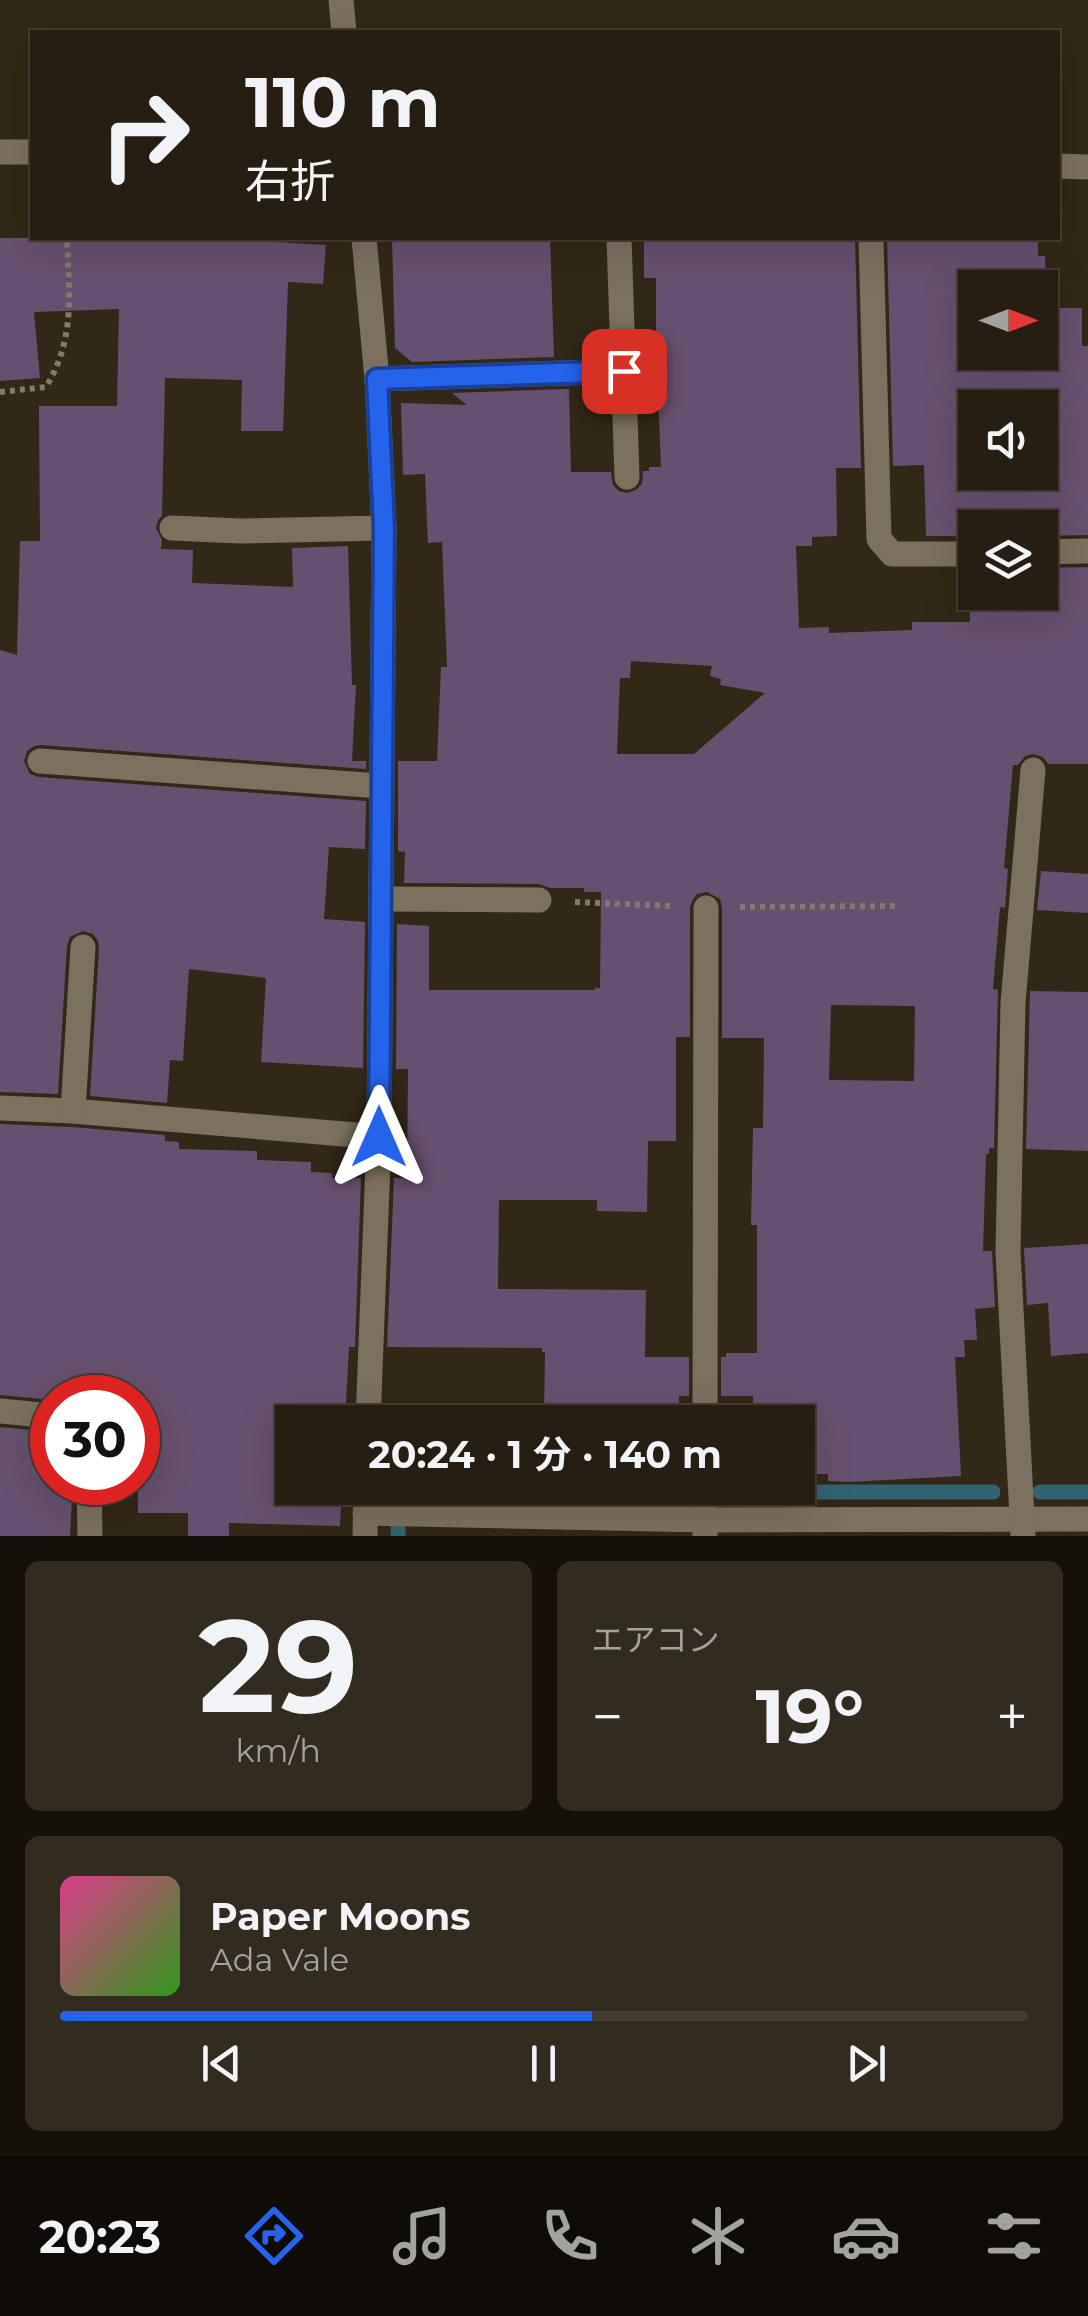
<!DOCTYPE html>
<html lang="ja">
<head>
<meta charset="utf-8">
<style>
	:root { --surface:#261e12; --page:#322b20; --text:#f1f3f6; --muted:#a4a29f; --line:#423c32; --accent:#2563eb }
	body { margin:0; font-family:Montserrat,"Noto Sans JP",sans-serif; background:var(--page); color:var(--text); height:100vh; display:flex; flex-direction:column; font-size:38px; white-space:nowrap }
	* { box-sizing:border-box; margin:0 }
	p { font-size:32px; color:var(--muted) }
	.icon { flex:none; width:55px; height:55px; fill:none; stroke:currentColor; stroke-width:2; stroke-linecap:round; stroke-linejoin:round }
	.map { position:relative; height:1536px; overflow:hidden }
	.panel { display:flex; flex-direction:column; gap:25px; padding:25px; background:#15100a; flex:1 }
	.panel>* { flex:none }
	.hud { position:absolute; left:30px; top:30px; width:1030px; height:210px; border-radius:0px; box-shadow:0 10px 40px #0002,0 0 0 2px var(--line); background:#261e12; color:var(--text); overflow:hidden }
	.needle { width:65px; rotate:90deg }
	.controls { position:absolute; left:958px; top:270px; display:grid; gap:20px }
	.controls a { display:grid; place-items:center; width:100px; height:100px; border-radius:0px; background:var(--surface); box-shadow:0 10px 40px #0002,0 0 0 2px var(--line); font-size:50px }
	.speed { position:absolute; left:30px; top:1375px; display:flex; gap:20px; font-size:50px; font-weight:700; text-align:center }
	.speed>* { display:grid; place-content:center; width:130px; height:130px; border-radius:50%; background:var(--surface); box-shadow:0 10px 40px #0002,0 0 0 2px var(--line); line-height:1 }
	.speed .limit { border:15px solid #d22; background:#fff; color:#111 }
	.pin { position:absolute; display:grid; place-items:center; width:85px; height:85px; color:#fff; margin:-42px; border-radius:20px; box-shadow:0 5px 15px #0006 }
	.me { position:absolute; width:110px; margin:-55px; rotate:0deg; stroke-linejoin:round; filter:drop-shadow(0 0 8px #0008) }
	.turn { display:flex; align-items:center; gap:35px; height:210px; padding:0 50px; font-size:45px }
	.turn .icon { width:130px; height:130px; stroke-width:2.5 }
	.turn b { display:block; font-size:70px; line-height:85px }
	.big { font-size:75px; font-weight:700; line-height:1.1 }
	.panel .card { flex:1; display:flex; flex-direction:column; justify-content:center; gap:15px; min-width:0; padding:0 35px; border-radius:15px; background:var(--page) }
	.panel .dial { align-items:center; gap:0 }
	.dial b { font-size:130px; line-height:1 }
	.song { display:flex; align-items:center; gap:30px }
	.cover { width:120px; height:120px; border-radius:15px; background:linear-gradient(135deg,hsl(330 70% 55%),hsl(110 70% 35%)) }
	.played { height:10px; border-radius:5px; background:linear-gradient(90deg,var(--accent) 55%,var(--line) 55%) }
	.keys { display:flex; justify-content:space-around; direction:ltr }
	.heat { display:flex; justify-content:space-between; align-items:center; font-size:55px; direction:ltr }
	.panel .tiles { flex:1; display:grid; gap:25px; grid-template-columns:1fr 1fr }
	.card:last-child { grid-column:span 2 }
	.trip { position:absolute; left:275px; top:1405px; width:540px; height:100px; border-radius:0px; background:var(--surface); box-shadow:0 10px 40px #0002,0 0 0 2px var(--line); font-weight:700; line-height:100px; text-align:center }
	.menu { display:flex; height:160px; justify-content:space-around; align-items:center; background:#0f0c07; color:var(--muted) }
	.menu .icon { width:70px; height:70px }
	.menu .selected { color:var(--accent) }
	.menu b { font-size:45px; color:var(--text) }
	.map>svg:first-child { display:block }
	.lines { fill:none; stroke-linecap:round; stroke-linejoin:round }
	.stream { stroke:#336371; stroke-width:15 }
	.building { fill:#66506f; fill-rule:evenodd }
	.path { stroke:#837a6d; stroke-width:6; stroke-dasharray:5 5; stroke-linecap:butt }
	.minor { stroke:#7c705e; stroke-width:25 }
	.route-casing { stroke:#184099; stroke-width:25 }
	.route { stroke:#2563eb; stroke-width:18 }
</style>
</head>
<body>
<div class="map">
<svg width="1088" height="1536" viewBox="0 0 1088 1536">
	<rect width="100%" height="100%" fill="#322818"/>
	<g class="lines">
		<!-- stream -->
		<g class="stream">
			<polyline points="733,1492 993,1492"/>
			<polyline points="1040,1492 1088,1492"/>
			<polyline points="398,1536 399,1490 671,1492"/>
		</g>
	</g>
	<!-- building -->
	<g class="building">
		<polygon points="0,238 259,238 259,241 326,245 323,284 288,282 283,431 241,431 242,380 165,378 162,516 158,520 156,528 162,540 161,549 193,550 192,583 293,587 292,548 348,546 352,685 356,685 352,761 366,761 366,769 41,745 34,746 27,751 24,761 30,774 39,777 366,801 365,849 329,847 324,919 365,922 363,1068 261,1062 266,978 189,969 183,1061 170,1060 167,1103 90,1096 99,948 98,941 93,934 83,931 70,937 67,946 58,1094 0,1092 0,650 17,655 20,541 40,541 39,406 117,406 119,309 34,312 40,378 0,381"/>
		<polygon points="392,238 550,238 554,357 412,362 395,348"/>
		<path d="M644,238H855L861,468H836L837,536L812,537V546H796L799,628L829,627V633L912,630V622H970L969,570H975V592H1040V568L1088,567V764H1048L1043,757L1033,754L1025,756L1018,765H1013L1004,868L1008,869L1005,908L1000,907L993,989L998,990L994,1148H989V1154H986L983,1251H992L995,1307L975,1309L977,1340H964L965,1357H955L961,1476L849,1482L828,1481V1474H798V1422H753V1396H721V1357H726V1353H757V1225H751L753,1128H763L764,1038H722V908L720,899L707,892L697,894L692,901L690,908V1037H676V1141H648L647,1212L597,1211V1200H499L498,1289L646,1290L645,1357H689V1396H679V1422H556V1414H544L545,1352H542V1348L387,1347L394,1178H407L408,1069H396L397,924L429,926V990H595V988H600L601,892H584V888H550L539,884L404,883L405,852L398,851V761H437L441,667H447L442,542L428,543L425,474L403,475L401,403L467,405L452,393L569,389L571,472H611L613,485L619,491L627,493L636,490L642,484L643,471H649V467H661L658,391L641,392L640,353L656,352V278H644ZM631,661L712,666L710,676L721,679L720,685L765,693L694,754H617L620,678H630ZM831,1005L915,1006L914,1081L829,1080Z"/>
		<path d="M887,238H1038V256H1045L1046,308H1082V346H1088V535L1040,536V528H975V538H969V536H926L924,465L893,466ZM975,288H1040V352H975ZM975,408H1040V472H975Z"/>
		<polygon points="1041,871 1088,874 1088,913 1037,910"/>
		<polygon points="1030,991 1088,992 1088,1151 1026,1149"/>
		<polygon points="0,1124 72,1127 165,1135 165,1141 179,1142 179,1149 257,1151 257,1160 311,1162 311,1172 332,1173 332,1178 361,1178 355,1347 349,1347 345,1422 292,1422 292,1488 342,1488 340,1526 229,1523 229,1536 188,1536 188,1513 138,1513 138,1398 52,1398 52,1400 0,1395"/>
		<polygon points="1088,1244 1088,1353 1051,1356 1048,1303 1027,1305 1024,1248"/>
		<polygon points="0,1427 52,1432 52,1482 73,1482 70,1536 0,1536"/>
	</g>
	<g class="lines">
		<!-- path -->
		<g class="path">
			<path d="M0,392L46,387C76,337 69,293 67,238"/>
			<polyline points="575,902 672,906"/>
			<polyline points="740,907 900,906"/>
		</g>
		<!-- minor -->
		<g class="minor">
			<polyline points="341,0 344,32"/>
			<polyline points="0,152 32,152"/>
			<polyline points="1058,166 1088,167"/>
			<polyline points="364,238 377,379 384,528 379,1137 368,1422"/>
			<polyline points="619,238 627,477"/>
			<polyline points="871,238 879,539 892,554 975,554"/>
			<polyline points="377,379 624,371"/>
			<polyline points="172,528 240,531 384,528"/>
			<polyline points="1040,552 1088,551"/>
			<polyline points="40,761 380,786"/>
			<polyline points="381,899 539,900"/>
			<polyline points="0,1108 73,1111 379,1137"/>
			<polyline points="73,1111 83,947"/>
			<polyline points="0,1411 52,1416"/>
			<polyline points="705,1422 706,908"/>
			<polyline points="89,1482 90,1536"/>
			<polyline points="365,1513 705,1520 1088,1519"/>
			<polyline points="365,1536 366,1488"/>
			<polyline points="705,1536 705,1488"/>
			<polyline points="1023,1536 1008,1252 1013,1003 1033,770"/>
		</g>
	</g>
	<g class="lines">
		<!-- route casing -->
		<g class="route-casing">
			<polyline id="route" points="379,1137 384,528 377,379 624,371"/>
		</g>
		<!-- route -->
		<use href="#route" class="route"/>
	</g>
</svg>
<div class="controls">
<a><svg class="needle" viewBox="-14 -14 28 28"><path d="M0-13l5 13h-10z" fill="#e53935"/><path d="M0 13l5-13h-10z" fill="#a4a29f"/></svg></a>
<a><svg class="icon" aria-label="sound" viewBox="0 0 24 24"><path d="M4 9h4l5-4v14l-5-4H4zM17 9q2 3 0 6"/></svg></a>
<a><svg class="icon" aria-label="layers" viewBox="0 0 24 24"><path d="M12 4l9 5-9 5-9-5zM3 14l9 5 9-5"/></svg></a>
</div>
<div class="speed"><div class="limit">30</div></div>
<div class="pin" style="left:624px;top:371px;background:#d93025"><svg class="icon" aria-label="arrive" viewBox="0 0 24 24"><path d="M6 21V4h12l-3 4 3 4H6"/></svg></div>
<svg class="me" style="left:379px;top:1137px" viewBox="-20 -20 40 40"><path d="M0-17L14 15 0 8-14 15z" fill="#2563eb" stroke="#fff" stroke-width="4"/></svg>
<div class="trip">20:24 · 1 分 · 140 m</div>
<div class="hud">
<div class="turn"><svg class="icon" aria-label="right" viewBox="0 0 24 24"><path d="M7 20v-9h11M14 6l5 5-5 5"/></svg><div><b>110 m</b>右折</div></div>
</div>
</div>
<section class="panel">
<div class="tiles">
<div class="card dial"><b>29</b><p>km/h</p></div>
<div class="card"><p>エアコン</p>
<div class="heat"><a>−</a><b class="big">19°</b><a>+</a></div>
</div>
<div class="card">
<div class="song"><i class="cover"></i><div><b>Paper Moons</b><p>Ada Vale</p></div></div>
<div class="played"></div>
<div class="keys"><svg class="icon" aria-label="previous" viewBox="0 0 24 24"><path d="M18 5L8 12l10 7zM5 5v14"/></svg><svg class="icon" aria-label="pause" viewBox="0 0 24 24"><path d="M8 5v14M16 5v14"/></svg><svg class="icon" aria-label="next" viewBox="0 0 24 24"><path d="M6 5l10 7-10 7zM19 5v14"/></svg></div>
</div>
</div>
</section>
<nav class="menu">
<b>20:23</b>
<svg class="icon selected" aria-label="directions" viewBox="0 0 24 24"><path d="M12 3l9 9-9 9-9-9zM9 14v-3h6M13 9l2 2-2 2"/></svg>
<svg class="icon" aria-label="music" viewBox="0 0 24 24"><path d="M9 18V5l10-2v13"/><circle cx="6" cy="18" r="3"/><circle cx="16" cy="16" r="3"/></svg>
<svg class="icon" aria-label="phone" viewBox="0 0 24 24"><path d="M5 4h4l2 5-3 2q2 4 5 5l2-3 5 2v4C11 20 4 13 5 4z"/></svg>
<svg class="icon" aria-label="climate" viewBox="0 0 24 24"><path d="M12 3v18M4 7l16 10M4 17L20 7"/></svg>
<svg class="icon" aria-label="car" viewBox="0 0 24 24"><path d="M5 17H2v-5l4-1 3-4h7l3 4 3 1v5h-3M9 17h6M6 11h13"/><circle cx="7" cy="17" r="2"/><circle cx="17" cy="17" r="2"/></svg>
<svg class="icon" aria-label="filters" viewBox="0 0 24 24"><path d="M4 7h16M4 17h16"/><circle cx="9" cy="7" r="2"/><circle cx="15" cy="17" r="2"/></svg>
</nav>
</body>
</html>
